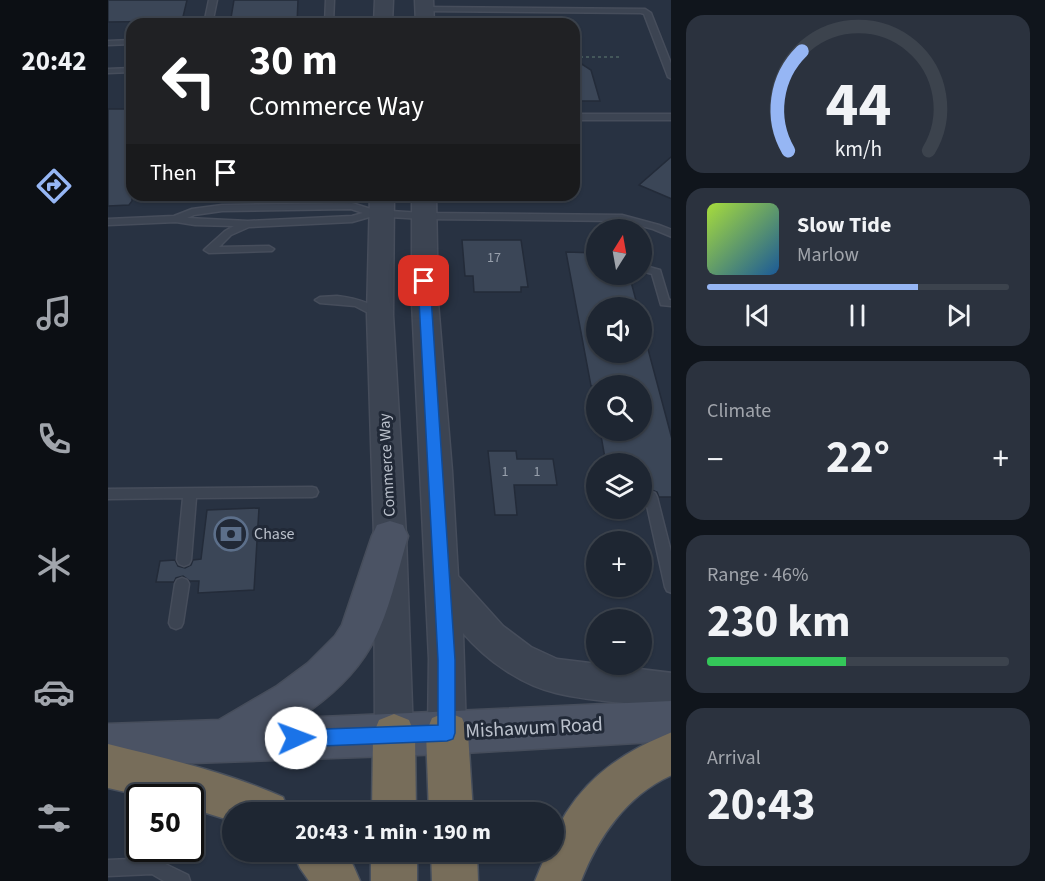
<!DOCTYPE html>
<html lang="en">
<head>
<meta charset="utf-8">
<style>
	:root { --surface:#1e2632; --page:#2b323e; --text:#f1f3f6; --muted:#a1a5ac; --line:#3c434d; --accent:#96b6f4 }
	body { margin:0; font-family:"Source Sans 3",sans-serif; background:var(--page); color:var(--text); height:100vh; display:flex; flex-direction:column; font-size:22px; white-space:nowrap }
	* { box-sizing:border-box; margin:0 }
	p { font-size:20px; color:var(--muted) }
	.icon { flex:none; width:33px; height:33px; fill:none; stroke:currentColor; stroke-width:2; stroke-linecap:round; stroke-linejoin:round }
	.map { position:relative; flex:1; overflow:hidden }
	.side { display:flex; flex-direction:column; gap:15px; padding:15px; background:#10151c; width:374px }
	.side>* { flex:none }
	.guide { position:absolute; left:18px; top:18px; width:454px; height:183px; border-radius:18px; box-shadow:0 2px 4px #0004,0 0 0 2px var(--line); background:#202124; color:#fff; overflow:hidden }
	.needle { width:39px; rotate:11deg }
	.controls { position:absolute; left:478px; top:219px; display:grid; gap:12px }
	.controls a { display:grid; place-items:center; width:66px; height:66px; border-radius:50%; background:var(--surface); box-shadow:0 2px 4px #0004,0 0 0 2px var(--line); font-size:30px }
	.speed { position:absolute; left:18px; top:784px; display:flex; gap:12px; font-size:30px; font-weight:700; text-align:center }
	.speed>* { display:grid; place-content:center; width:78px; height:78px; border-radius:50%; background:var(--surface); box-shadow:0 2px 4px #0004,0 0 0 2px var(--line); line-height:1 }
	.speed .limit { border:3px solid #111; border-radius:9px; background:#fff; color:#111 }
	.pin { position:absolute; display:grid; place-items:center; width:51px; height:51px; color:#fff; margin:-26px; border-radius:12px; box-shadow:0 3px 9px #0006 }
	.me { position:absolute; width:66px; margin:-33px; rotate:88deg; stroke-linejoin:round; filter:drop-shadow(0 0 4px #0008) }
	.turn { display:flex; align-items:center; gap:21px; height:126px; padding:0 24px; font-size:27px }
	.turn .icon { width:78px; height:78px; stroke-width:2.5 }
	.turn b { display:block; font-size:42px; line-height:51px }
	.then { display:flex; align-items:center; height:57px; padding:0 24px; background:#0003; gap:12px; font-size:22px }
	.big { font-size:45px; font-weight:700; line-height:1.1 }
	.side .card { flex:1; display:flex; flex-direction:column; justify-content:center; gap:9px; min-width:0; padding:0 21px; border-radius:18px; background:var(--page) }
	.side .dial { align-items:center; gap:0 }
	.dial svg { height:156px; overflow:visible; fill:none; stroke:var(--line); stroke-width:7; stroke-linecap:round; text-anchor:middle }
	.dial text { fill:var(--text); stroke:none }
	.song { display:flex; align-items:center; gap:18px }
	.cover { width:72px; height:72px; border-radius:9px; background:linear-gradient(135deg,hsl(80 70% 55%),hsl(210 70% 35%)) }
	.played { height:6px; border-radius:3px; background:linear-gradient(90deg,var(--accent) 70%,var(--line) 70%) }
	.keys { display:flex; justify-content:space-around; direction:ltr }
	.heat { display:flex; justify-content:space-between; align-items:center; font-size:33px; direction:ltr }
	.charge { height:9px; border-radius:4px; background:linear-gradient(90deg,#34c759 46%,var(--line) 0) }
	.trip { position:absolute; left:114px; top:802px; width:342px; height:60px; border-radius:30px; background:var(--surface); box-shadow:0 2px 4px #0004,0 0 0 2px var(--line); font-weight:700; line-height:60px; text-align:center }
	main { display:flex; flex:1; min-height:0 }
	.tabs { display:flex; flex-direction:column; width:108px; justify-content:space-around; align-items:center; background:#0c0f14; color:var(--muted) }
	.tabs .icon { width:42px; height:42px }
	.tabs .selected { color:var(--accent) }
	.tabs b { font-size:27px; color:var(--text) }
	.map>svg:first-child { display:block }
	.building { fill:#3b4657; stroke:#232b39; stroke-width:1.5 }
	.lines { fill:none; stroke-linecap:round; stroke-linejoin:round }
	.service-casing { stroke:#464d5b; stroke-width:3 }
	.tertiary-casing { stroke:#464d5b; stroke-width:3 }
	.secondary-casing { stroke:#464d5b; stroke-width:3 }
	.motorway-casing { stroke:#474f5c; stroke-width:3 }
	.path { stroke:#44575a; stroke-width:2; stroke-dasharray:3 3; stroke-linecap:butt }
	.service { fill:#3c4452; fill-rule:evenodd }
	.tertiary { fill:#3c4452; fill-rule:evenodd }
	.secondary { fill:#4b5364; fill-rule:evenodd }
	.motorway { fill:#776d5a; fill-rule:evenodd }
	.route { fill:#1a73e8; stroke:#114b97; stroke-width:1.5 }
	.labels { text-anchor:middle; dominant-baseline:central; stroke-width:6; stroke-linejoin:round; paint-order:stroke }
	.number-label { font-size:14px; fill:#98a0ac }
	.street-label { font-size:16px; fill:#bac0cb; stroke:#212937 }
	.poi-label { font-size:16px; fill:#bac0cb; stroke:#212937; text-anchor:start }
	.near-street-label { font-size:20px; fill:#bac0cb; stroke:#212937 }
</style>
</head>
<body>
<main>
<nav class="tabs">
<b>20:42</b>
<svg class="icon selected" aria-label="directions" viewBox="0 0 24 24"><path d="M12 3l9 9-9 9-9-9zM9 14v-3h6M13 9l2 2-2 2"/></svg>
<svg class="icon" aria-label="music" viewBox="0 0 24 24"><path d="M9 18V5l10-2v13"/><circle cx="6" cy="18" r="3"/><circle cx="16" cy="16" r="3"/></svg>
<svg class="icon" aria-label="phone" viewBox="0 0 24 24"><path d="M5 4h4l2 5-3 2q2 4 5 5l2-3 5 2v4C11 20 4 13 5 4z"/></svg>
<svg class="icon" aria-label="climate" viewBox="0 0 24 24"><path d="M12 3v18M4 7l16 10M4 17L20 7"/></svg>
<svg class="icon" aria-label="car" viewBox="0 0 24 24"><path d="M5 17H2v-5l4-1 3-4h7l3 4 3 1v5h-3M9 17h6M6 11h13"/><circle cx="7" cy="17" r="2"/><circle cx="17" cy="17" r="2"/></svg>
<svg class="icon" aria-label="filters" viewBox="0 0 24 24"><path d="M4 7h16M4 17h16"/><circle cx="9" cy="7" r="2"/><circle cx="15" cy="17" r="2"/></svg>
</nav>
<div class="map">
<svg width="564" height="881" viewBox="0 0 564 881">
	<rect width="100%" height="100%" fill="#283242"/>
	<!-- building -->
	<g class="building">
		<polygon points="0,0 79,0 74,21 0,22"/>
		<polygon points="126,0 190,0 189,24 122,24"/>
		<polygon points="466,59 483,70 492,101 466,101"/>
		<polygon points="0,109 24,109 24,201 21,205 0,206"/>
		<polygon points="564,156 564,199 531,185"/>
		<polygon points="354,240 413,240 420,287 413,287 413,292 366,292 365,276 357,276"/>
		<polygon points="458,252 489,253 489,274 521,274 530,308 489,308 489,352 534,352 534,350 540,349 564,439 564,497 551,497 549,492 544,490 538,491 534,497 534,464 498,464 492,430 534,430 534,386 483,386"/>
		<polygon points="380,451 408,451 409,459 445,459 449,485 406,485 409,515 387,515"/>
		<polygon points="151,508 146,590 90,593 91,581 82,581 75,576 68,578 66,582 48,582 52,561 67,560 70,566 77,568 83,565 85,560 93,559 99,510"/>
	</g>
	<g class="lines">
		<!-- service casing -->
		<g class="service-casing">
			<g id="service">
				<polygon points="101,0 109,0 104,24 96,24"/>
				<polygon points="218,0 226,0 225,24 217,24"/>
				<polygon points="314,7 537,9 543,13 564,66 564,79 560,77 536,14 533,13 317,11 313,9"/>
				<polygon points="24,40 24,44 0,45 0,41"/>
				<polygon points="24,68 24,72 0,73 0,69"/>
				<rect x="466" y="114" width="98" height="6"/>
				<path d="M244,203L266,210L315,213L514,215L551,225L564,230V237L545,229L514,221L315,219L265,216L244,222L141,227L123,235L111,247L161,246L166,249L164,251L101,253L96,250L98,248L117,231L126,226L87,225L68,222L0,225V219L66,216L84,209L114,205ZM243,209L255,213L244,216L140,221L79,218L86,215L114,211Z"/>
				<polygon points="534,265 552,270 561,300 564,300 564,306 553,305 544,274 534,271"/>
				<path d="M229,296C246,298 265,302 277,315L272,319L247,306L212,303L207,300L212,297Z"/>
				<polygon points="204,487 208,488 210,492 208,496 204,497 88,498 83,560 81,564 76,566 71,564 69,560 75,498 0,499 0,489"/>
				<polygon points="543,492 547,493 549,497 564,556 564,593 559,591 557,587 537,497 539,493"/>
				<polygon points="74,578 79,580 81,584 75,623 73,627 68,629 63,627 61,623 67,584 69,580"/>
				<polygon points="45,858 80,875 82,881 56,881 44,874 0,876 0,860"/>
			</g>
		</g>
		<!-- tertiary casing -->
		<g class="tertiary-casing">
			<g id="tertiary">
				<polygon points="267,0 285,0 284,24 266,24"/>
				<polygon points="307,0 325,0 326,24 308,24"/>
				<polygon points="262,195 286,195 285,315 298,536 305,735 300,748 286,754 272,748 267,735 266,536 259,315"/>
				<path d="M304,195H328L330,302L344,471L350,576L395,626L423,647L449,659L564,673V708C526,703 485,702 448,693C413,685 378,660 355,633L358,733L353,746L339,752L325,746L320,733L321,659L304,302Z"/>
			</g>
		</g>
		<!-- secondary casing -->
		<g class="secondary-casing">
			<path id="secondary" d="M282,521L295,525L300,536C276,622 271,665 191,718L564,701V741L339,754L0,766V724L111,720L169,686L200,663L227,636L234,625L264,536L269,525Z"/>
		</g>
		<!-- motorway casing -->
		<g class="motorway-casing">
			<g id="motorway">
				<polygon points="339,712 354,718 360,733 365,813 321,813 318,733 324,718"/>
				<polygon points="286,714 301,720 307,735 308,813 264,813 265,735 271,720"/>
				<path d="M564,732V775C519,795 490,837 473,881H427L439,852H446C446,836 450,827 458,813C484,772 520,750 564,732Z"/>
				<path d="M0,744C60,759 118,772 175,797L181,813H124V821L82,808V798H44L0,788Z"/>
				<polygon points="185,852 236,852 245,865 252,881 201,881 192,868"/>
				<rect x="263" y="852" width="46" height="29"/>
				<polygon points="323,852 369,852 370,881 324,881"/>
			</g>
		</g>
		<!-- path -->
		<polyline class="path" points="466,57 513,57"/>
		<!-- service -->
		<use href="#service" class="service"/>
		<!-- tertiary -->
		<use href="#tertiary" class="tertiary"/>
		<!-- secondary -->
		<use href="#secondary" class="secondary"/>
		<!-- motorway -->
		<use href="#motorway" class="motorway"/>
	</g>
	<!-- route -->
	<polygon class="route" points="316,277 322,281 347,660 347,733 345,739 339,741 188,747 182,744 180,738 182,732 188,730 330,725 330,660 310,281"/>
	<!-- icons -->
	<defs>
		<g id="bank-ring" transform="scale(1.725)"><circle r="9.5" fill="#212937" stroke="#5c6f8a" stroke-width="1.5"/><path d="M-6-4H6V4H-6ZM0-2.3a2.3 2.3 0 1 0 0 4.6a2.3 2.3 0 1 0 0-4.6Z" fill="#5c6f8a"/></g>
	</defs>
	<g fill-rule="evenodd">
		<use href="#bank-ring" x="123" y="534"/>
	</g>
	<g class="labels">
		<!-- number labels -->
		<g class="number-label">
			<text x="386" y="258">17</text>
			<text x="397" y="472">1</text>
			<text x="429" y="472">1</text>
		</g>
		<!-- street labels -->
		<g class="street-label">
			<text transform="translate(279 465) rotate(-93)">Commerce Way</text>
		</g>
		<!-- poi labels -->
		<g class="poi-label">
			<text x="146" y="534">Chase</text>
		</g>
		<!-- near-street labels -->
		<g class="near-street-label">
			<text transform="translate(426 728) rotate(-3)">Mishawum Road</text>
		</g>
	</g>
</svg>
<div class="controls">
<a><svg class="needle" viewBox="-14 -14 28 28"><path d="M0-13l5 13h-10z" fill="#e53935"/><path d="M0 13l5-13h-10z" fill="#a1a5ac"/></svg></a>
<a><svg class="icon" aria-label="sound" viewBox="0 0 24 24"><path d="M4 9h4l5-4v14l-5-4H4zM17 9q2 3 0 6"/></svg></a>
<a><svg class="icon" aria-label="search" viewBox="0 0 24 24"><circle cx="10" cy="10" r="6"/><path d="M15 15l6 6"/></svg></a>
<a><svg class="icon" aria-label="layers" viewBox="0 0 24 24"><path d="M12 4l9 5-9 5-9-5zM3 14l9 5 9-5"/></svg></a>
<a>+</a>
<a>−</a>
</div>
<div class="speed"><div class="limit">50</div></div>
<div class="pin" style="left:316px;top:281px;background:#d93025"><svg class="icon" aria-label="arrive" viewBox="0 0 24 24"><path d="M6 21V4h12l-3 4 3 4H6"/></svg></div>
<svg class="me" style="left:188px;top:738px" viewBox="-20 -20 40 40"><circle r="19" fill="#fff"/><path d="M0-13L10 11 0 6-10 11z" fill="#1a73e8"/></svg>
<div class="trip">20:43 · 1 min · 190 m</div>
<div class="guide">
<div class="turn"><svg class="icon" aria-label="left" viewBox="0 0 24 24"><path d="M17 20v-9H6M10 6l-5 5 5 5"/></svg><div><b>30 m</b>Commerce Way</div></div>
<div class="then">Then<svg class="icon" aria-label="arrive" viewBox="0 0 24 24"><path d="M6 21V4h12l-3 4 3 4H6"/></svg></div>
</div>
</div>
<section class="side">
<div class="card dial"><svg viewBox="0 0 100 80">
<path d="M14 69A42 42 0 1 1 86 69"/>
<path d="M14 69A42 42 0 0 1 21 18" stroke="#96b6f4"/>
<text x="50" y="56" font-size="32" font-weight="700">44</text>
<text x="50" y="72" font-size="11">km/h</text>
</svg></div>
<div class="card">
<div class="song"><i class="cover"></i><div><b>Slow Tide</b><p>Marlow</p></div></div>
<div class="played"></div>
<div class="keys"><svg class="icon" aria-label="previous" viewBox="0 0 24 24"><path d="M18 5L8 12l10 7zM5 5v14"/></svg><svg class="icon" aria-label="pause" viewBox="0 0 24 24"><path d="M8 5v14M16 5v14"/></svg><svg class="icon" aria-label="next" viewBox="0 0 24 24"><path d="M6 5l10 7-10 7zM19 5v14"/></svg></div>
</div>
<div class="card"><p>Climate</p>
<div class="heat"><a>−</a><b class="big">22°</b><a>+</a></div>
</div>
<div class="card"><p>Range · 46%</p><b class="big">230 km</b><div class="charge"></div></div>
<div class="card"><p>Arrival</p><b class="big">20:43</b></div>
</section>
</main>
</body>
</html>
